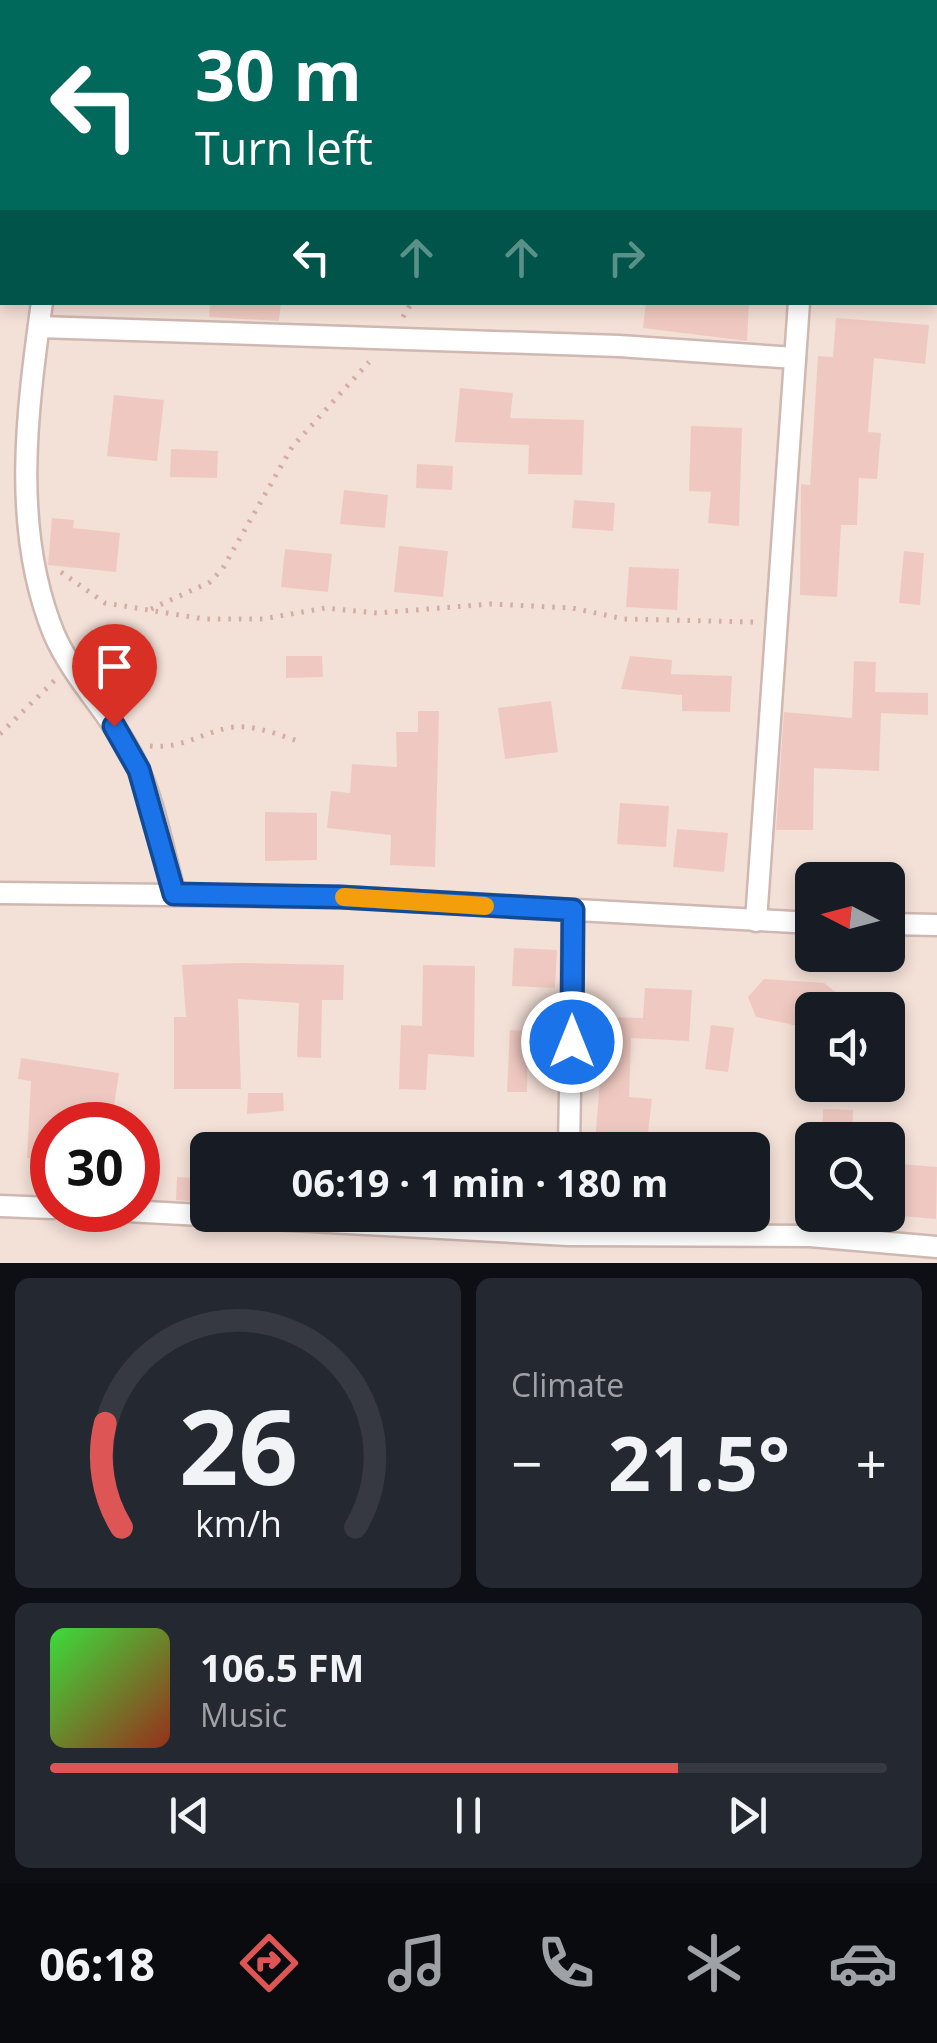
<!DOCTYPE html>
<html lang="en">
<head>
<meta charset="utf-8">
<style>
	:root { --surface:#171b24; --page:#242831; --text:#f1f3f6; --muted:#9ea1a6; --line:#363941; --accent:#de5555 }
	body { margin:0; font-family:"Open Sans",sans-serif; background:var(--page); color:var(--text); height:100vh; display:flex; flex-direction:column; font-size:38px; white-space:nowrap }
	* { box-sizing:border-box; margin:0 }
	p { font-size:32px; color:var(--muted) }
	.icon { flex:none; width:55px; height:55px; fill:none; stroke:currentColor; stroke-width:2; stroke-linecap:round; stroke-linejoin:round }
	.map { position:relative; height:1263px; overflow:hidden }
	.panel { display:flex; flex-direction:column; gap:15px; padding:15px; background:#0d0f14; flex:1 }
	.panel>* { flex:none }
	.top-card { position:absolute; left:0px; top:0px; width:938px; height:305px; box-shadow:0 5px 15px #0003; background:#00695c; color:#fff; overflow:hidden }
	.needle { width:65px; rotate:276deg }
	.tools { position:absolute; left:795px; top:862px; display:grid; gap:20px }
	.tools a { display:grid; place-items:center; width:110px; height:110px; border-radius:15px; background:var(--surface); box-shadow:0 5px 15px #0003; font-size:50px }
	.speed { position:absolute; left:30px; top:1102px; display:flex; gap:20px; font-size:50px; font-weight:700; text-align:center }
	.speed>* { display:grid; place-content:center; width:130px; height:130px; border-radius:50%; background:var(--surface); box-shadow:0 5px 15px #0003; line-height:1 }
	.speed .limit { border:15px solid #d22; background:#fff; color:#111 }
	.pin { position:absolute; display:grid; place-items:center; width:85px; height:85px; color:#fff; margin:-102px -42px; border-radius:50% 50% 50% 0; rotate:-45deg; box-shadow:0 0 10px #0007 }
	.pin .icon { rotate:45deg }
	.me { position:absolute; width:110px; margin:-55px; rotate:0deg; stroke-linejoin:round; filter:drop-shadow(0 0 8px #0008) }
	.turn { display:flex; align-items:center; gap:35px; height:210px; padding:0 30px; font-size:45px }
	.turn .icon { width:130px; height:130px; stroke-width:2.5 }
	.turn b { display:block; font-size:70px; line-height:85px }
	.lanes { display:flex; align-items:center; height:95px; padding:0 30px; background:#0003; justify-content:center; gap:50px; direction:ltr }
	.lanes .off { opacity:.35 }
	.big { font-size:75px; font-weight:700; line-height:1.1 }
	.panel .tile { flex:1; display:flex; flex-direction:column; justify-content:center; gap:15px; min-width:0; padding:0 35px; border-radius:15px; background:var(--page) }
	.panel .dial { align-items:center; gap:0 }
	.dial svg { height:260px; overflow:visible; fill:none; stroke:var(--line); stroke-width:7; stroke-linecap:round; text-anchor:middle }
	.dial text { fill:var(--text); stroke:none }
	.song { display:flex; align-items:center; gap:30px }
	.cover { width:120px; height:120px; border-radius:15px; background:linear-gradient(135deg,hsl(120 70% 55%),hsl(10 70% 35%)) }
	.played { height:10px; border-radius:5px; background:linear-gradient(90deg,var(--accent) 75%,var(--line) 75%) }
	.keys { display:flex; justify-content:space-around; direction:ltr }
	.heat { display:flex; justify-content:space-between; align-items:center; font-size:55px; direction:ltr }
	.panel .tiles { flex:1; display:grid; gap:15px; grid-template-columns:1fr 1fr }
	.tile:last-child { grid-column:span 2 }
	.trip { position:absolute; left:190px; top:1132px; width:580px; height:100px; border-radius:15px; background:var(--surface); box-shadow:0 5px 15px #0003; font-weight:700; line-height:100px; text-align:center }
	.dock { display:flex; height:160px; justify-content:space-around; align-items:center; background:#090b0e; color:var(--muted) }
	.dock .icon { width:70px; height:70px }
	.dock .current { color:var(--accent) }
	.dock b { font-size:45px; color:var(--text) }
	.map>svg:first-child { display:block }
	.residential { fill:#f3e0d7; fill-rule:evenodd }
	.building { fill:#efc9c1 }
	.lines { fill:none; stroke-linecap:round; stroke-linejoin:round }
	.street-casing { stroke:#cfb8b1; stroke-width:25 }
	.path { stroke:#d4aca4; stroke-width:5; stroke-dasharray:2.5 8; stroke-linecap:butt }
	.street { stroke:#fff; stroke-width:20 }
	.route-casing { stroke:#114b97; stroke-width:25 }
	.route { stroke:#1a73e8; stroke-width:18 }
	.slow { stroke:#f59e0b; stroke-width:18 }
</style>
</head>
<body>
<div class="map">
<svg width="937" height="1263" viewBox="0 0 937 1263">
	<rect width="100%" height="100%" fill="#fbf0e8"/>
	<!-- residential -->
	<path class="residential" d="M0,0H937V1263H0ZM2,2H935V302H2ZM812,880H888V955H812ZM812,1010H888V1085H812ZM52,1125H138V1210H52ZM812,1140H888V1215H812ZM208,1150H752V1215H208Z"/>
	<!-- building -->
	<g class="building">
		<polygon points="210,302 281,302 279,321 209,317"/>
		<polygon points="646,302 749,302 747,341 643,328"/>
		<polygon points="836,318 929,325 925,364 874,358 868,432 881,433 877,479 859,478 857,525 841,525 837,597 800,595 801,484 810,485 818,356 833,357"/>
		<polygon points="460,388 513,393 510,418 584,420 582,475 528,474 529,445 455,442"/>
		<polygon points="114,395 164,400 157,461 107,456"/>
		<polygon points="691,426 742,428 739,526 708,523 711,492 689,491"/>
		<polygon points="171,449 218,451 217,478 170,477"/>
		<polygon points="417,464 453,466 452,490 416,488"/>
		<polygon points="344,490 388,495 385,528 340,524"/>
		<polygon points="574,500 615,503 613,531 572,528"/>
		<polygon points="52,518 74,520 73,528 120,533 116,572 48,565"/>
		<polygon points="399,546 448,551 443,597 394,592"/>
		<polygon points="285,549 332,554 328,592 281,587"/>
		<polygon points="904,551 924,553 920,605 899,603"/>
		<polygon points="629,567 679,569 677,610 626,607"/>
		<polygon points="286,656 322,656 323,677 286,678"/>
		<polygon points="630,656 672,660 671,674 732,676 730,712 682,711 682,695 621,689"/>
		<polygon points="854,661 876,662 875,692 928,693 928,715 881,713 879,771 814,768 813,830 776,830 784,712 852,718"/>
		<polygon points="551,701 558,752 505,759 498,708"/>
		<polygon points="418,711 439,711 435,867 390,865 391,835 327,828 331,791 350,793 352,764 397,767 396,732 418,732"/>
		<polygon points="620,803 669,806 666,847 617,844"/>
		<polygon points="265,812 317,813 317,860 265,861"/>
		<polygon points="677,829 728,833 724,872 673,867"/>
		<polygon points="514,948 557,950 555,988 512,986"/>
		<polygon points="241,963 344,965 343,1000 322,1000 321,1058 297,1057 299,1003 238,999 241,1089 174,1089 174,1017 186,1017 182,965"/>
		<polygon points="423,965 475,966 474,1057 428,1054 426,1090 399,1089 401,1025 422,1026"/>
		<polygon points="764,979 824,983 859,1010 812,1010 812,1029 756,1017 748,997"/>
		<polygon points="645,988 692,990 689,1041 631,1038 629,1097 652,1099 646,1149 595,1143 605,1017 643,1018"/>
		<polygon points="711,1025 734,1028 728,1072 705,1069"/>
		<polygon points="510,1030 528,1031 527,1092 507,1092"/>
		<polygon points="21,1058 119,1073 111,1125 52,1125 52,1159 27,1158 31,1081 18,1079"/>
		<polygon points="248,1093 283,1093 284,1111 247,1114"/>
		<polygon points="823,1109 853,1110 852,1140 822,1140"/>
		<polygon points="888,1163 937,1167 936,1219 888,1215"/>
		<polygon points="177,1177 208,1179 208,1202 176,1200"/>
	</g>
	<g class="lines">
		<!-- street casing -->
		<g class="street-casing">
			<g id="street">
				<polyline points="56,2 56,0"/>
				<polyline points="599,2 600,0"/>
				<polyline points="0,57 2,57"/>
				<polyline points="935,99 937,99"/>
				<path d="M42,302C27,411 11,529 54,634C73,678 110,713 132,756C154,797 162,849 175,894"/>
				<polyline points="39,327 619,346 795,358"/>
				<polyline points="0,893 340,897 812,923"/>
				<polyline points="756,921 799,302"/>
				<polyline points="888,924 937,925"/>
				<polyline points="569,1150 573,911"/>
				<polyline points="0,1206 52,1208"/>
				<polyline points="109,1210 569,1235 810,1236 937,1247"/>
			</g>
		</g>
		<!-- path -->
		<g class="path">
			<polyline points="851,2 853,0"/>
			<polyline points="403,317 412,302"/>
			<polyline points="61,572 105,603 204,619 263,619 325,608 377,613 491,604 572,608 624,619 755,622"/>
			<polyline points="151,609 210,582 223,568 292,447 369,362"/>
			<polyline points="0,734 55,680"/>
			<path d="M150,746C182,749 199,734 228,728C251,723 279,735 301,742"/>
		</g>
		<!-- street -->
		<use href="#street" class="street"/>
	</g>
	<g class="lines">
		<!-- route casing -->
		<g class="route-casing">
			<polyline id="route" points="114,726 139,770 174,894 340,897 573,910 572,1042"/>
		</g>
		<!-- route -->
		<use href="#route" class="route"/>
		<!-- slow -->
		<polyline class="slow" points="344,897 485,906"/>
	</g>
</svg>
<div class="tools">
<a><svg class="needle" viewBox="-14 -14 28 28"><path d="M0-13l5 13h-10z" fill="#e53935"/><path d="M0 13l5-13h-10z" fill="#9ea1a6"/></svg></a>
<a><svg class="icon" aria-label="sound" viewBox="0 0 24 24"><path d="M4 9h4l5-4v14l-5-4H4zM17 9q2 3 0 6"/></svg></a>
<a><svg class="icon" aria-label="search" viewBox="0 0 24 24"><circle cx="10" cy="10" r="6"/><path d="M15 15l6 6"/></svg></a>
</div>
<div class="speed"><div class="limit">30</div></div>
<div class="pin" style="left:114px;top:726px;background:#d93025"><svg class="icon" aria-label="arrive" viewBox="0 0 24 24"><path d="M6 21V4h12l-3 4 3 4H6"/></svg></div>
<svg class="me" style="left:572px;top:1042px" viewBox="-20 -20 40 40"><circle r="17" fill="#1a73e8" stroke="#fff" stroke-width="3"/><path d="M0-11L8 9 0 5-8 9z" fill="#fff"/></svg>
<div class="trip">06:19 · 1 min · 180 m</div>
<div class="top-card">
<div class="turn"><svg class="icon" aria-label="left" viewBox="0 0 24 24"><path d="M17 20v-9H6M10 6l-5 5 5 5"/></svg><div><b>30 m</b>Turn left</div></div>
<div class="lanes"><svg class="icon" aria-label="left" viewBox="0 0 24 24"><path d="M17 20v-9H6M10 6l-5 5 5 5"/></svg><svg class="icon off" aria-label="ahead" viewBox="0 0 24 24"><path d="M12 20V5M6 11l6-6 6 6"/></svg><svg class="icon off" aria-label="ahead" viewBox="0 0 24 24"><path d="M12 20V5M6 11l6-6 6 6"/></svg><svg class="icon off" aria-label="right" viewBox="0 0 24 24"><path d="M7 20v-9h11M14 6l5 5-5 5"/></svg></div>
</div>
</div>
<section class="panel">
<div class="tiles">
<div class="tile dial"><svg viewBox="0 0 100 80">
<path d="M14 69A42 42 0 1 1 86 69"/>
<path d="M14 69A42 42 0 0 1 9 37" stroke="#de5555"/>
<text x="50" y="56" font-size="32" font-weight="700">26</text>
<text x="50" y="72" font-size="11">km/h</text>
</svg></div>
<div class="tile"><p>Climate</p>
<div class="heat"><a>−</a><b class="big">21.5°</b><a>+</a></div>
</div>
<div class="tile">
<div class="song"><i class="cover"></i><div><b>106.5 FM</b><p>Music</p></div></div>
<div class="played"></div>
<div class="keys"><svg class="icon" aria-label="previous" viewBox="0 0 24 24"><path d="M18 5L8 12l10 7zM5 5v14"/></svg><svg class="icon" aria-label="pause" viewBox="0 0 24 24"><path d="M8 5v14M16 5v14"/></svg><svg class="icon" aria-label="next" viewBox="0 0 24 24"><path d="M6 5l10 7-10 7zM19 5v14"/></svg></div>
</div>
</div>
</section>
<nav class="dock">
<b>06:18</b>
<svg class="icon current" aria-label="directions" viewBox="0 0 24 24"><path d="M12 3l9 9-9 9-9-9zM9 14v-3h6M13 9l2 2-2 2"/></svg>
<svg class="icon" aria-label="music" viewBox="0 0 24 24"><path d="M9 18V5l10-2v13"/><circle cx="6" cy="18" r="3"/><circle cx="16" cy="16" r="3"/></svg>
<svg class="icon" aria-label="phone" viewBox="0 0 24 24"><path d="M5 4h4l2 5-3 2q2 4 5 5l2-3 5 2v4C11 20 4 13 5 4z"/></svg>
<svg class="icon" aria-label="climate" viewBox="0 0 24 24"><path d="M12 3v18M4 7l16 10M4 17L20 7"/></svg>
<svg class="icon" aria-label="car" viewBox="0 0 24 24"><path d="M5 17H2v-5l4-1 3-4h7l3 4 3 1v5h-3M9 17h6M6 11h13"/><circle cx="7" cy="17" r="2"/><circle cx="17" cy="17" r="2"/></svg>
</nav>
</body>
</html>
